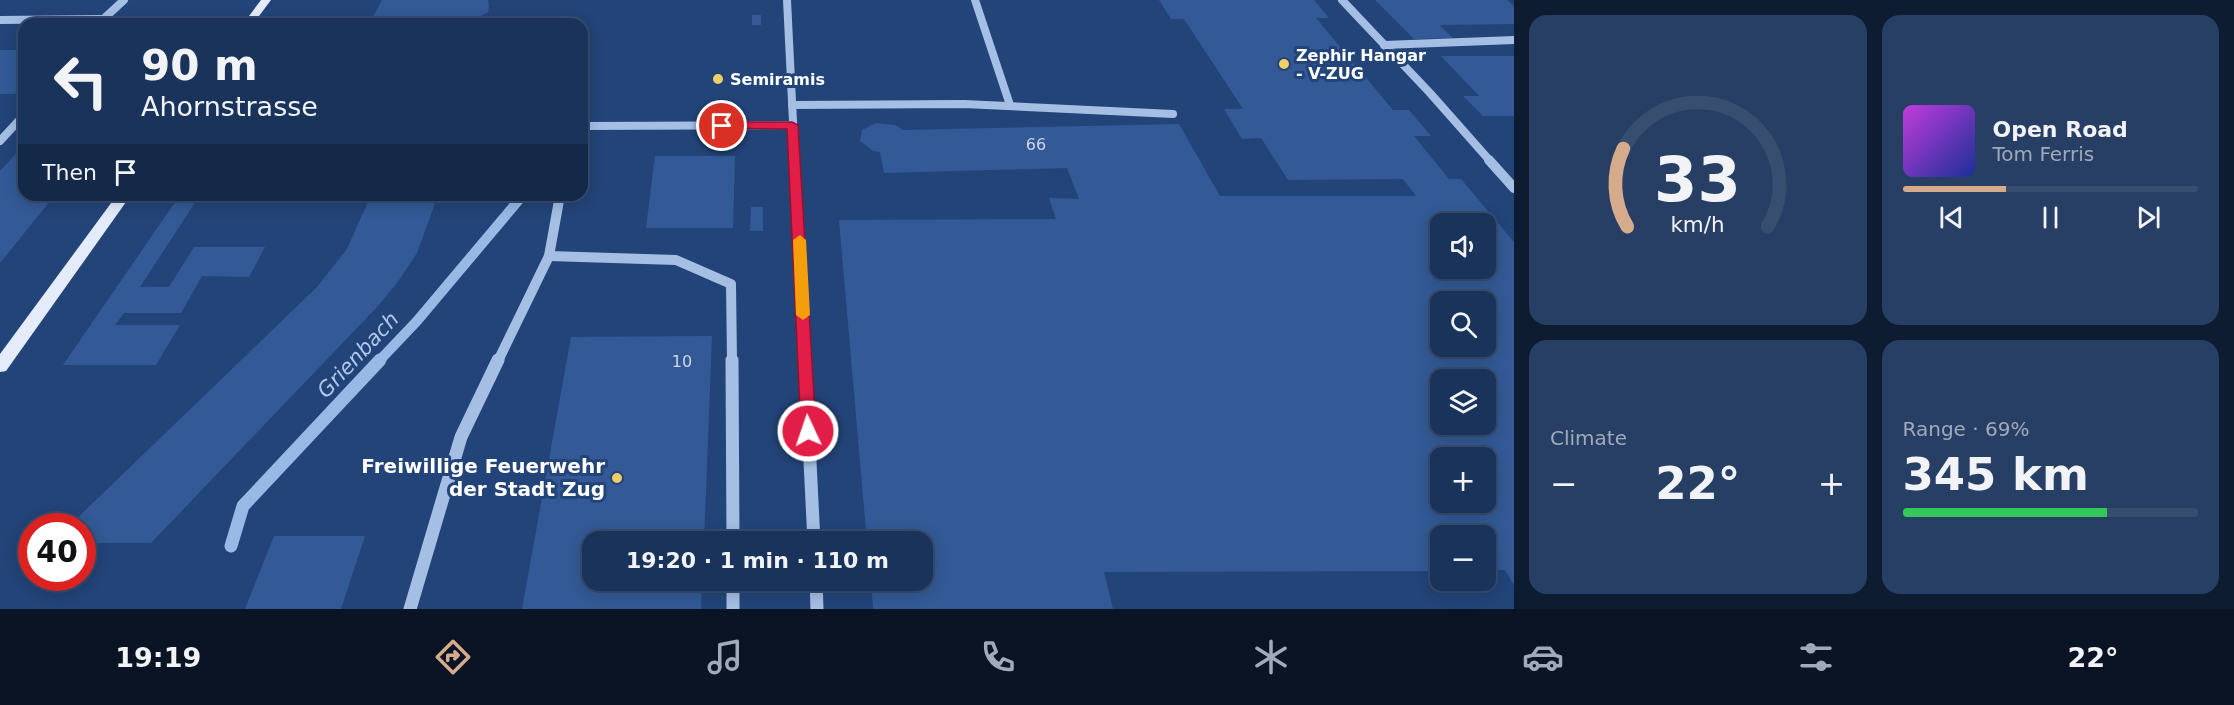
<!DOCTYPE html>
<html lang="en">
<head>
<meta charset="utf-8">
<style>
	:root { --surface:#1a335b; --page:#273f64; --text:#f1f3f6; --muted:#9faabb; --line:#384e71; --accent:#d6ab8b }
	body { margin:0; font-family:"DejaVu Sans",sans-serif; background:var(--page); color:var(--text); height:100vh; display:flex; flex-direction:column; font-size:22px; white-space:nowrap }
	* { box-sizing:border-box; margin:0 }
	p { font-size:20px; color:var(--muted) }
	.icon { flex:none; width:33px; height:33px; fill:none; stroke:currentColor; stroke-width:2; stroke-linecap:round; stroke-linejoin:round }
	.map { position:relative; flex:1; overflow:hidden }
	.panel { display:flex; flex-direction:column; gap:15px; padding:15px; background:#0e1c32; width:720px }
	.panel>* { flex:none }
	.banner { position:absolute; left:18px; top:18px; width:570px; height:183px; border-radius:18px; box-shadow:0 3px 15px #0003,0 0 0 2px var(--line); background:#1a335b; color:var(--text); overflow:hidden }
	.fabs { position:absolute; left:1430px; top:213px; display:grid; gap:12px }
	.fabs a { display:grid; place-items:center; width:66px; height:66px; border-radius:12px; background:var(--surface); box-shadow:0 3px 15px #0003,0 0 0 2px var(--line); font-size:30px }
	.speed { position:absolute; left:18px; top:513px; display:flex; gap:12px; font-size:30px; font-weight:700; text-align:center }
	.speed>* { display:grid; place-content:center; width:78px; height:78px; border-radius:50%; background:var(--surface); box-shadow:0 3px 15px #0003,0 0 0 2px var(--line); line-height:1 }
	.speed .limit { border:9px solid #d22; background:#fff; color:#111 }
	.pin { position:absolute; display:grid; place-items:center; width:51px; height:51px; color:#fff; margin:-26px; border:3px solid #fff; border-radius:50%; box-shadow:0 2px 6px #0007 }
	.me { position:absolute; width:66px; margin:-33px; rotate:357deg; stroke-linejoin:round; filter:drop-shadow(0 0 4px #0008) }
	.turn { display:flex; align-items:center; gap:21px; height:126px; padding:0 24px; font-size:27px }
	.turn .icon { width:78px; height:78px; stroke-width:2.5 }
	.turn b { display:block; font-size:42px; line-height:51px }
	.then { display:flex; align-items:center; height:57px; padding:0 24px; background:#0003; gap:12px; font-size:22px }
	.big { font-size:45px; font-weight:600; line-height:1.1 }
	.panel .widget { flex:1; display:flex; flex-direction:column; justify-content:center; gap:9px; min-width:0; padding:0 21px; border-radius:18px; background:var(--page) }
	.panel .dial { align-items:center; gap:0 }
	.dial svg { height:156px; overflow:visible; fill:none; stroke:var(--line); stroke-width:7; stroke-linecap:round; text-anchor:middle }
	.dial text { fill:var(--text); stroke:none }
	.song { display:flex; align-items:center; gap:18px }
	.cover { width:72px; height:72px; border-radius:9px; background:linear-gradient(135deg,hsl(290 70% 55%),hsl(230 70% 35%)) }
	.played { height:6px; border-radius:3px; background:linear-gradient(90deg,var(--accent) 35%,var(--line) 35%) }
	.keys { display:flex; justify-content:space-around; direction:ltr }
	.heat { display:flex; justify-content:space-between; align-items:center; font-size:33px; direction:ltr }
	.charge { height:9px; border-radius:4px; background:linear-gradient(90deg,#34c759 69%,var(--line) 0) }
	.panel .tiles { flex:1; display:grid; gap:15px; grid-template-columns:repeat(2,1fr) }
	.trip { position:absolute; left:582px; top:531px; width:351px; height:60px; border-radius:18px; background:var(--surface); box-shadow:0 3px 15px #0003,0 0 0 2px var(--line); font-weight:600; line-height:60px; text-align:center }
	.dock { display:flex; height:96px; justify-content:space-around; align-items:center; background:#0a1424; color:var(--muted) }
	.dock .icon { width:42px; height:42px }
	.dock .selected { color:var(--accent) }
	.dock b { font-size:27px; color:var(--text) }
	main { display:flex; flex:1; min-height:0 }
	.map>svg:first-child { display:block }
	.lines { fill:none; stroke-linecap:round; stroke-linejoin:round }
	.stream-far1 { stroke:#98b8e5; stroke-width:10 }
	.stream { stroke:#98b8e5; stroke-width:13 }
	.building { fill:#335a96; fill-rule:evenodd }
	.minor-far2 { stroke:#a4bee4; stroke-width:8 }
	.minor-far1 { stroke:#a4bee4; stroke-width:10 }
	.minor { stroke:#a4bee4; stroke-width:13 }
	.major { fill:#e4ecfc; fill-rule:evenodd }
	.route { fill:#e11d48; stroke:#92132f; stroke-width:1.5 }
	.slow { fill:#f59e0b }
	.poi-dot { fill:#f0cf67; stroke:#234479; stroke-width:2 }
	.labels { text-anchor:middle; dominant-baseline:central; stroke-width:6; stroke-linejoin:round; paint-order:stroke }
	.far-poi-label { font-size:16px; font-weight:bold; fill:#fff; stroke:#234479; text-anchor:start }
	.number-label { font-size:16px; fill:#ccd6e5 }
	.poi-label { font-size:20px; font-weight:bold; fill:#fff; stroke:#234479; text-anchor:end }
	.water-label { font-size:21px; font-style:italic; fill:#afc8ec; stroke:#234479 }
</style>
</head>
<body>
<main>
<div class="map">
<svg width="1514" height="609" viewBox="0 0 1514 609">
	<rect width="100%" height="100%" fill="#234479"/>
	<g class="lines">
		<!-- stream-far1 -->
		<polyline class="stream-far1" points="379,361 417,321 523,195"/>
		<!-- stream -->
		<polyline class="stream" points="231,546 243,506 380,360"/>
	</g>
	<!-- building -->
	<g class="building">
		<polygon points="382,0 488,0 489,6 488,12 466,24 369,24"/>
		<path d="M1159,0H1314L1329,18H1316L1393,110H1409L1431,136H1414L1449,179H1461L1514,242V585L1505,570H1485V536H1440V571L1104,572L1113,609H873L871,580H922V542H867L839,220L1056,219L1049,198L1079,199L1067,168L884,173L880,152L873,151L860,141L862,130L876,123L895,125L903,130L1179,124L1220,196H1416L1403,179L1288,180L1261,138L1242,139L1224,109H1243L1184,19H1171ZM1440,224H1485V268H1440ZM1440,302H1485V346H1440ZM1440,380H1485V424H1440ZM1440,458H1485V502H1440Z"/>
		<polygon points="1375,0 1507,0 1514,6 1514,24 1439,25 1453,38 1414,39"/>
		<rect x="752" y="15" width="9" height="10"/>
		<polygon points="0,50 24,50 24,85 15,94 0,94"/>
		<polygon points="1441,56 1514,56 1514,116 1483,116 1463,96 1479,96"/>
		<polygon points="24,145 24,195 55,195 0,263 0,171"/>
		<polygon points="655,156 735,156 733,228 646,228"/>
		<polygon points="180,195 300,195 297,199 198,198 140,287 169,287 194,247 265,247 249,277 202,276 181,313 124,313 115,325 180,325 156,365 63,365"/>
		<polygon points="371,195 438,195 417,253 397,283 378,306 151,543 82,543 82,526 69,526 317,287 347,249"/>
		<polygon points="751,207 763,207 763,231 750,231"/>
		<polygon points="712,336 704,542 592,542 592,580 702,580 701,609 522,609 571,337"/>
		<polygon points="274,536 365,536 341,609 245,609"/>
	</g>
	<g class="lines">
		<!-- minor-far2 -->
		<g class="minor-far2">
			<polyline points="787,0 795,162"/>
			<polyline points="975,0 1010,105"/>
			<polyline points="1342,0 1430,93 1491,162"/>
			<polyline points="0,20 102,19"/>
			<polyline points="98,24 124,0"/>
			<polyline points="1384,45 1514,40"/>
			<polyline points="792,105 964,104 1173,114"/>
			<polyline points="582,126 792,125"/>
			<polyline points="0,141 24,115"/>
		</g>
		<!-- minor-far1 -->
		<g class="minor-far1">
			<polyline points="795,160 805,361"/>
			<polyline points="1489,160 1514,188"/>
			<polyline points="549,256 676,260 731,284 732,361"/>
			<polyline points="498,361 549,256 560,195"/>
		</g>
		<!-- minor -->
		<g class="minor">
			<polyline points="732,360 733,542"/>
			<polyline points="805,360 814,542"/>
			<polyline points="733,580 733,609"/>
			<polyline points="816,580 817,609"/>
			<polyline points="410,609 461,437 498,360"/>
		</g>
		<!-- major -->
		<g class="major">
			<polygon points="261,0 271,0 253,24 243,24"/>
			<polygon points="117,195 131,195 6,371 0,372 0,354"/>
		</g>
	</g>
	<!-- route -->
	<polygon class="route" points="722,122 792,122 798,125 816,431 814,435 808,437 803,435 801,431 787,129 718,128 717,126"/>
	<!-- slow -->
	<polygon class="slow" points="800,235 806,240 810,315 803,320 796,315 793,240"/>
	<!-- markers -->
	<g class="poi-dot">
		<circle cx="1284" cy="64" r="6"/>
		<circle cx="718" cy="79" r="6"/>
		<circle cx="617" cy="478" r="6"/>
	</g>
	<g class="labels">
		<!-- far-poi labels -->
		<g class="far-poi-label">
			<text x="1296" y="55">Zephir Hangar<tspan x="1296" dy="18">- V-ZUG</tspan></text>
			<text x="730" y="79">Semiramis</text>
		</g>
		<!-- number labels -->
		<g class="number-label">
			<text x="1036" y="144">66</text>
			<text x="682" y="361">10</text>
		</g>
		<!-- poi labels -->
		<g class="poi-label">
			<text x="605" y="466">Freiwillige Feuerwehr<tspan x="605" dy="23">der Stadt Zug</tspan></text>
		</g>
		<!-- water labels -->
		<g class="water-label">
			<text transform="translate(358 355) rotate(-47)">Grienbach</text>
		</g>
	</g>
</svg>
<div class="fabs">
<a><svg class="icon" aria-label="sound" viewBox="0 0 24 24"><path d="M4 9h4l5-4v14l-5-4H4zM17 9q2 3 0 6"/></svg></a>
<a><svg class="icon" aria-label="search" viewBox="0 0 24 24"><circle cx="10" cy="10" r="6"/><path d="M15 15l6 6"/></svg></a>
<a><svg class="icon" aria-label="layers" viewBox="0 0 24 24"><path d="M12 4l9 5-9 5-9-5zM3 14l9 5 9-5"/></svg></a>
<a>+</a>
<a>−</a>
</div>
<div class="speed"><div class="limit">40</div></div>
<div class="pin" style="left:722px;top:126px;background:#d93025"><svg class="icon" aria-label="arrive" viewBox="0 0 24 24"><path d="M6 21V4h12l-3 4 3 4H6"/></svg></div>
<svg class="me" style="left:808px;top:431px" viewBox="-20 -20 40 40"><circle r="17" fill="#e11d48" stroke="#fff" stroke-width="3"/><path d="M0-11L8 9 0 5-8 9z" fill="#fff"/></svg>
<div class="trip">19:20 · 1 min · 110 m</div>
<div class="banner">
<div class="turn"><svg class="icon" aria-label="left" viewBox="0 0 24 24"><path d="M17 20v-9H6M10 6l-5 5 5 5"/></svg><div><b>90 m</b>Ahornstrasse</div></div>
<div class="then">Then<svg class="icon" aria-label="arrive" viewBox="0 0 24 24"><path d="M6 21V4h12l-3 4 3 4H6"/></svg></div>
</div>
</div>
<section class="panel">
<div class="tiles">
<div class="widget dial"><svg viewBox="0 0 100 80">
<path d="M14 69A42 42 0 1 1 86 69"/>
<path d="M14 69A42 42 0 0 1 12 29" stroke="#d6ab8b"/>
<text x="50" y="56" font-size="32" font-weight="700">33</text>
<text x="50" y="72" font-size="11">km/h</text>
</svg></div>
<div class="widget">
<div class="song"><i class="cover"></i><div><b>Open Road</b><p>Tom Ferris</p></div></div>
<div class="played"></div>
<div class="keys"><svg class="icon" aria-label="previous" viewBox="0 0 24 24"><path d="M18 5L8 12l10 7zM5 5v14"/></svg><svg class="icon" aria-label="pause" viewBox="0 0 24 24"><path d="M8 5v14M16 5v14"/></svg><svg class="icon" aria-label="next" viewBox="0 0 24 24"><path d="M6 5l10 7-10 7zM19 5v14"/></svg></div>
</div>
<div class="widget"><p>Climate</p>
<div class="heat"><a>−</a><b class="big">22°</b><a>+</a></div>
</div>
<div class="widget"><p>Range · 69%</p><b class="big">345 km</b><div class="charge"></div></div>
</div>
</section>
</main>
<nav class="dock">
<b>19:19</b>
<svg class="icon selected" aria-label="directions" viewBox="0 0 24 24"><path d="M12 3l9 9-9 9-9-9zM9 14v-3h6M13 9l2 2-2 2"/></svg>
<svg class="icon" aria-label="music" viewBox="0 0 24 24"><path d="M9 18V5l10-2v13"/><circle cx="6" cy="18" r="3"/><circle cx="16" cy="16" r="3"/></svg>
<svg class="icon" aria-label="phone" viewBox="0 0 24 24"><path d="M5 4h4l2 5-3 2q2 4 5 5l2-3 5 2v4C11 20 4 13 5 4z"/></svg>
<svg class="icon" aria-label="climate" viewBox="0 0 24 24"><path d="M12 3v18M4 7l16 10M4 17L20 7"/></svg>
<svg class="icon" aria-label="car" viewBox="0 0 24 24"><path d="M5 17H2v-5l4-1 3-4h7l3 4 3 1v5h-3M9 17h6M6 11h13"/><circle cx="7" cy="17" r="2"/><circle cx="17" cy="17" r="2"/></svg>
<svg class="icon" aria-label="filters" viewBox="0 0 24 24"><path d="M4 7h16M4 17h16"/><circle cx="9" cy="7" r="2"/><circle cx="15" cy="17" r="2"/></svg>
<b>22°</b>
</nav>
</body>
</html>
